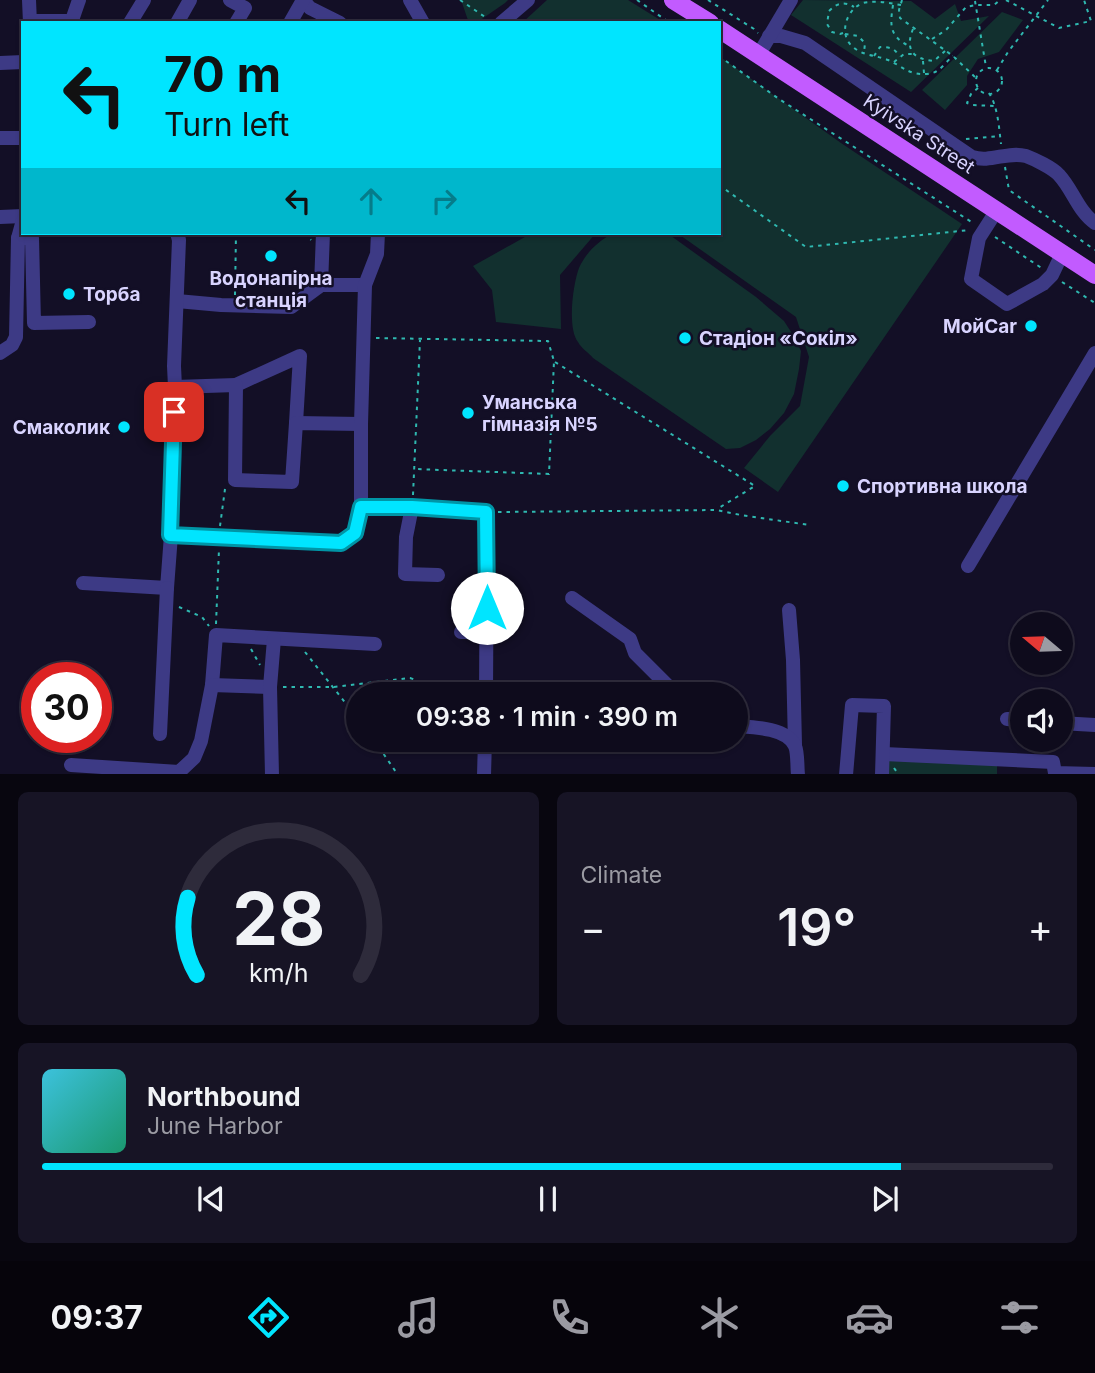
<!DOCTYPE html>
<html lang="en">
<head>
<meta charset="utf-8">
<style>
	:root { --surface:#0e0b1c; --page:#171425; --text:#f1f3f6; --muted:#9b9ba3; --line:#2e2b3b; --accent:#00e5ff }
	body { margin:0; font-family:Inter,sans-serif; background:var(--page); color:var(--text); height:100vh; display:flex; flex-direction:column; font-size:26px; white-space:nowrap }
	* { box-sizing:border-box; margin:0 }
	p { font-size:23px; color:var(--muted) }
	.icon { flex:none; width:38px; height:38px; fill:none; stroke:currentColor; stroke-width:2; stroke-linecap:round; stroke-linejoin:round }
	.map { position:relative; height:774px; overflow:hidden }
	.sheet { display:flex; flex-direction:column; gap:18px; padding:18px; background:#08060f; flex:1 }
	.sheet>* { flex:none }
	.guide { position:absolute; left:21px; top:21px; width:700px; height:214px; border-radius:0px; box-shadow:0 2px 5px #0004,0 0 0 2px var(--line); background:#00e5ff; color:#111; overflow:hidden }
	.needle { width:46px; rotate:289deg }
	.buttons { position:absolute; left:1010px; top:612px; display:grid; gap:14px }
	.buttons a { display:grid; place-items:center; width:63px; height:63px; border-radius:50%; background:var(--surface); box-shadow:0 2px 5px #0004,0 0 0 2px var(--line); font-size:35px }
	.speed { position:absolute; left:21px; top:662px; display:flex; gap:14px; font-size:35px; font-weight:700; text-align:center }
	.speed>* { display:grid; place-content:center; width:91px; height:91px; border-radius:50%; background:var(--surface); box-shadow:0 2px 5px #0004,0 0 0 2px var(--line); line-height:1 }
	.speed .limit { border:10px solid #d22; background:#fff; color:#111 }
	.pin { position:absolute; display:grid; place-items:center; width:60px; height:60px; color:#fff; margin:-30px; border-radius:14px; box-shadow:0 4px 10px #0006 }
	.me { position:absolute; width:77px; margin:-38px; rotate:0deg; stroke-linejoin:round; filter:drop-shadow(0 0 5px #0008) }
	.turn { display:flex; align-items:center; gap:24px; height:147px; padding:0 28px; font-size:32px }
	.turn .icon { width:91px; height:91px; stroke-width:2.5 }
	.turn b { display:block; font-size:49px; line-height:60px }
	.lanes { display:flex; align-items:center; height:66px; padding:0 28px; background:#0003; justify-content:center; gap:35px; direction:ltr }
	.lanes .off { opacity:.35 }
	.big { font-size:52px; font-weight:600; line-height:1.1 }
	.sheet .card { flex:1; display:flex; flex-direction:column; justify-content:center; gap:10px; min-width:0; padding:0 24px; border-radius:10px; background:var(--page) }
	.sheet .dial { align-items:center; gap:0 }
	.dial svg { height:182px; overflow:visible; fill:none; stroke:var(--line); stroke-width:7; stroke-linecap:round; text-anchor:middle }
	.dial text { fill:var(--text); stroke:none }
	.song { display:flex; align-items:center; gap:21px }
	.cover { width:84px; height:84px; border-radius:10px; background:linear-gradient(135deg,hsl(190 70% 55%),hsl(160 70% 35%)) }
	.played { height:7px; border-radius:4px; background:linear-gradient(90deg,var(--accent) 85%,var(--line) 85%) }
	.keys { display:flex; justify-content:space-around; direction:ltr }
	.heat { display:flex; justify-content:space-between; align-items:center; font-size:38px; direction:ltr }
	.sheet .tiles { flex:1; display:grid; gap:18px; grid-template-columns:1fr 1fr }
	.card:last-child { grid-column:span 2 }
	.trip { position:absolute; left:346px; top:682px; width:402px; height:70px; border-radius:35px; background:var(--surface); box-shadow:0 2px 5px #0004,0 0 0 2px var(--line); font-weight:600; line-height:70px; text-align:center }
	.tabs { display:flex; height:112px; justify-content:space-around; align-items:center; background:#06040b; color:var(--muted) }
	.tabs .icon { width:49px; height:49px }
	.tabs .selected { color:var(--accent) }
	.tabs b { font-size:32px; color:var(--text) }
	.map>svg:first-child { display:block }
	.green { fill:#12302f }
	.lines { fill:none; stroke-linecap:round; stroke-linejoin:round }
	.path { stroke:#2fb8b0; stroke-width:2; stroke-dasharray:3.5 5; stroke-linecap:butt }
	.minor { stroke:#3d3a85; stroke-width:14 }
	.major { stroke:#c25bff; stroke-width:18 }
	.route-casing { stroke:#0095a6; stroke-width:18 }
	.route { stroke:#00e5ff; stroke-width:12 }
	.poi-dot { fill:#00e5ff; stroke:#130f26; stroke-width:2.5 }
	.labels { text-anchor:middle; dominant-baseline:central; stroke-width:5; stroke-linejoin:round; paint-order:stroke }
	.street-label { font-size:19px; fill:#d9d4ff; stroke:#130f26 }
	.poi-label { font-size:19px; font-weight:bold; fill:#d9d4ff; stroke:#130f26; text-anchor:start }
</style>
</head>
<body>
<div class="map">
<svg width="1095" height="775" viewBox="0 0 1095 775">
	<rect width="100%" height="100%" fill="#130f26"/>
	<!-- green -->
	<g class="green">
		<polygon points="461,0 508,0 505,3 476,23 469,23"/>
		<polygon points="547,0 628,0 665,23 522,23"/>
		<polygon points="803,0 911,1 935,19 955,4 961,21 989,16 911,92 791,15"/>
		<polygon points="1002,12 1023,20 999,52 978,59 967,76 967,85 945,110 922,90"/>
		<polygon points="719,56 841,143 962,224 778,492 744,468 770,436 800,406 809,357 796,317 677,233 719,233"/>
		<polygon points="532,233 596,233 560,275 561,329 496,322 492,290 473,266"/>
		<path d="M613,233H667L756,297L784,321L793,335L801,351L799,369L794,394L784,413L770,429L756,440L740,448L726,449L593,358C589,353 581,348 578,342C567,328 573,284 579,268C586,252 599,241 613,233Z"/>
		<polygon points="888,760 997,764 997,774 887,775"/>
	</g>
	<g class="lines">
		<!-- path -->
		<g class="path">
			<polyline points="460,0 488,19"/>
			<polyline points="637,0 670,23"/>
			<polyline points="708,0 754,29 758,33"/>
			<polyline points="902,0 899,10 900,18 953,56 976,78"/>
			<polyline points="1006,0 1059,28 1091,21 1084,0"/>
			<polyline points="975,1 986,67"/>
			<path d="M893,5C890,25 889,36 909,46"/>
			<path d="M901,5C888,3 876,0 863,3C846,9 838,35 853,47C863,56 876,55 888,60C904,67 908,75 927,74C932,73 934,73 937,71C943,67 948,60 953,56"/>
			<path d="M913,29C905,49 912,59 934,61L945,51"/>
			<path d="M843,33L840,34L832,32L827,24L829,11C837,3 844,1 854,7"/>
			<polyline points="845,34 858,36 865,43 864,53"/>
			<polyline points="932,39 946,30 966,7 976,5 994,5 1000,0"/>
			<polyline points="719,56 779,99 973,223"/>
			<path d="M874,56L880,47C889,47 896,48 899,57"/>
			<polyline points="923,61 924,73"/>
			<polyline points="894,62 904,54 913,54"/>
			<circle cx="989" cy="81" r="13"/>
			<polyline points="997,70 1008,52 1048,0"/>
			<polyline points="978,88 971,94 967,103 973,105 994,106"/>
			<path d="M989,93C998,107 999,128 1001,144"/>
			<polyline points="966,139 1000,136"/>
			<polyline points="1005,167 1009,190 1095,250"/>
			<polyline points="719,185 806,247 970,230"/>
			<polyline points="305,233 311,240"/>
			<polyline points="995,237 1043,269"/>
			<polyline points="1062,282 1095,303"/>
			<polyline points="235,295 236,233"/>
			<polyline points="376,338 548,341 554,361 549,474 415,469"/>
			<polyline points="555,362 755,486 717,509"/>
			<polyline points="413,495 420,340"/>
			<polyline points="498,512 716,510 741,515 809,525"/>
			<polyline points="220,526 225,489"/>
			<polyline points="179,607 202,617 209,626"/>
			<polyline points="216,624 219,549"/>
			<polyline points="251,649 260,665"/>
			<polyline points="305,652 359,720"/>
			<polyline points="283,687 333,687 410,678 457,695"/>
			<polyline points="374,740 398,775"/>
			<polyline points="894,768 899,775"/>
		</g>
		<!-- minor -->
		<g class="minor">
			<polyline points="29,0 30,23"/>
			<polyline points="230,0 245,8 236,23"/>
			<polyline points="303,0 310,8 340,23"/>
			<polyline points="410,0 423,23"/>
			<polyline points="30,21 67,21 70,23"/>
			<polyline points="71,23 79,0"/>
			<polyline points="130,23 144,0"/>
			<polyline points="177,23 190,0"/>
			<polyline points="290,23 303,0"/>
			<polyline points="501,23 528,0"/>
			<path d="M769,36H781L805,43L972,157C991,163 1007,151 1026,156C1034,159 1053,168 1059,175C1073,190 1078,211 1095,223"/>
			<polyline points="759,54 791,0"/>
			<polyline points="0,63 23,62"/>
			<polyline points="0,138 23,138"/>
			<polyline points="997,210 979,238 971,279 1007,304 1043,284 1052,275 1062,254"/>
			<polyline points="0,217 23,216"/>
			<polyline points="18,238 32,238 34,323 89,322"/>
			<polyline points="321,285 323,233"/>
			<polyline points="177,301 221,305 291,307 321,285 365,285"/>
			<polyline points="0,353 12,345 16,337 18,238 23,220"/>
			<polyline points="236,385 300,356 296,423"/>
			<polyline points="175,387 236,385 235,480 292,482 296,423 361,424"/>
			<polyline points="361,507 412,507 487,512 486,695"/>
			<polyline points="412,507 406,537 405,574 438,575"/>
			<polyline points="171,535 341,543 355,533 361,507 361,424 365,285 377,254 378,233"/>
			<polyline points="968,566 1095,353"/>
			<polyline points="83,583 167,588 171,535 175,387 174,366 179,240 177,233"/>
			<polyline points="572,598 630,639 635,653 667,685 673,695"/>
			<polyline points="789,610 793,660 795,745"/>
			<polyline points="461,632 487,632"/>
			<polyline points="212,685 216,635 375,644"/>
			<polyline points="1007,719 1022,720"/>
			<polyline points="1060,723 1095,725"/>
			<path d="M737,726C753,727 787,728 795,746C798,753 797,766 798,775"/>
			<polyline points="160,734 167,588"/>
			<polyline points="884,754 1053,762 1055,773 1095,774"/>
			<polyline points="71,765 179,772 194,758 201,741 212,685 270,687"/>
			<polyline points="272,775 270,687 274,639"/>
			<polyline points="484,775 485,740"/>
			<polyline points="846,775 852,705 884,706 882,775"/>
		</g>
		<!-- major -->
		<g class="major">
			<polyline points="673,0 710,23"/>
			<polyline points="719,29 1095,275"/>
		</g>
	</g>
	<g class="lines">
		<!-- route casing -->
		<g class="route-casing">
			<polyline id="route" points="174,412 170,535 341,543 355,533 361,507 412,507 486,512 487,608"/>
		</g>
		<!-- route -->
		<use href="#route" class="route"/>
	</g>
	<!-- markers -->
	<g class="poi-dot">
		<circle cx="271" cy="256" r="7"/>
		<circle cx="69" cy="294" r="7"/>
		<circle cx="1031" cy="326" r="7"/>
		<circle cx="685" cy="338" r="7"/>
		<circle cx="468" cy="413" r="7"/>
		<circle cx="124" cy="427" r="7"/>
		<circle cx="843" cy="486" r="7"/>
	</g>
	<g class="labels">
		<!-- street labels -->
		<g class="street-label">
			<text transform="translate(919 134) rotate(33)">Kyivska Street</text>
		</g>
		<!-- poi labels -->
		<g class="poi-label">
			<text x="271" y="278" text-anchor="middle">Водонапірна<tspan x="271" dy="22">станція</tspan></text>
			<text x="83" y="294">Торба</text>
			<text x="1017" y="326" text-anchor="end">МойCar</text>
			<text x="699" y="338">Стадіон «Сокіл»</text>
			<text x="482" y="402">Уманська<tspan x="482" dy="22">гімназія №5</tspan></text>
			<text x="110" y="427" text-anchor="end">Смаколик</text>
			<text x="857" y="486">Спортивна школа</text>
		</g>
	</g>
</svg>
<div class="buttons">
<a><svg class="needle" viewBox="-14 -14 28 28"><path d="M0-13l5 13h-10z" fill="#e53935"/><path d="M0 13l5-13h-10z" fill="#9b9ba3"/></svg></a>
<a><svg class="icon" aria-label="sound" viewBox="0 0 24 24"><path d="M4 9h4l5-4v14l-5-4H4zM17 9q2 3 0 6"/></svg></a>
</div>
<div class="speed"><div class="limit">30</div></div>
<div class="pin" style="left:174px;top:412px;background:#d93025"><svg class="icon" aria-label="arrive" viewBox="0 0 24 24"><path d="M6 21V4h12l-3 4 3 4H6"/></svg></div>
<svg class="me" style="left:487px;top:608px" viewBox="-20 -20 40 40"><circle r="19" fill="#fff"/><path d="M0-13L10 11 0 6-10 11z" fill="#00e5ff"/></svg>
<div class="trip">09:38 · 1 min · 390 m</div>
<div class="guide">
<div class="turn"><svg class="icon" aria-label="left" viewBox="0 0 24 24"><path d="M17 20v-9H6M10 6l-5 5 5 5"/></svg><div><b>70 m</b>Turn left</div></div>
<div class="lanes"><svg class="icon" aria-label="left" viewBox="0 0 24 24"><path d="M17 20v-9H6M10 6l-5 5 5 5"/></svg><svg class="icon off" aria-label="ahead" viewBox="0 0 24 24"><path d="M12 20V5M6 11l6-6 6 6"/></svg><svg class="icon off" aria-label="right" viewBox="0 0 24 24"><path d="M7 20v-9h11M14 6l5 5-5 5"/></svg></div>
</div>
</div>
<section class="sheet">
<div class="tiles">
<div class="card dial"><svg viewBox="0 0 100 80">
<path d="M14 69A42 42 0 1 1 86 69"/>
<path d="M14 69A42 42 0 0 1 10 35" stroke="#00e5ff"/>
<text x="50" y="56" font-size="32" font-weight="700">28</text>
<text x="50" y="72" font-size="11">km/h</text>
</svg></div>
<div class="card"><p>Climate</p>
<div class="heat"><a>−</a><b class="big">19°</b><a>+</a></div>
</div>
<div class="card">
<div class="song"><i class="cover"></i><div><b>Northbound</b><p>June Harbor</p></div></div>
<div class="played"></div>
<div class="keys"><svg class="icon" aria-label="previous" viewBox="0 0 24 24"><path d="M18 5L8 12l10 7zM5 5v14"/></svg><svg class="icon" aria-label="pause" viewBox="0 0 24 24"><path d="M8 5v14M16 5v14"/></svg><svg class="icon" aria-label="next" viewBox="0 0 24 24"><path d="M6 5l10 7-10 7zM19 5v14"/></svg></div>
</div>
</div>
</section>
<nav class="tabs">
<b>09:37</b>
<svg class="icon selected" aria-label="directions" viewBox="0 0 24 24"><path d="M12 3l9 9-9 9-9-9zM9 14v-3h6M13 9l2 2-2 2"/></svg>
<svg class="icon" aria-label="music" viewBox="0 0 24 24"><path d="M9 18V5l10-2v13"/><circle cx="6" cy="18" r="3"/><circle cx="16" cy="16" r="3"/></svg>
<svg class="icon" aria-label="phone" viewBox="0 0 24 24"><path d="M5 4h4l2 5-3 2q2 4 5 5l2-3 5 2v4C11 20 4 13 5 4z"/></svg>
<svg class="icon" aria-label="climate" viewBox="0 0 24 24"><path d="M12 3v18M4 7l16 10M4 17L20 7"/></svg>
<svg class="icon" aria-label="car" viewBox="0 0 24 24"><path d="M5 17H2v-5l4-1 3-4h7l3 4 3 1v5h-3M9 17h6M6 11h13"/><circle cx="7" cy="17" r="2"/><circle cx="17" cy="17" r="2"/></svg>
<svg class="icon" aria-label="filters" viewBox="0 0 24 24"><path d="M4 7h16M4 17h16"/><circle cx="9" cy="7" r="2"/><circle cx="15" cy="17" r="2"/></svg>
</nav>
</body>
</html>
